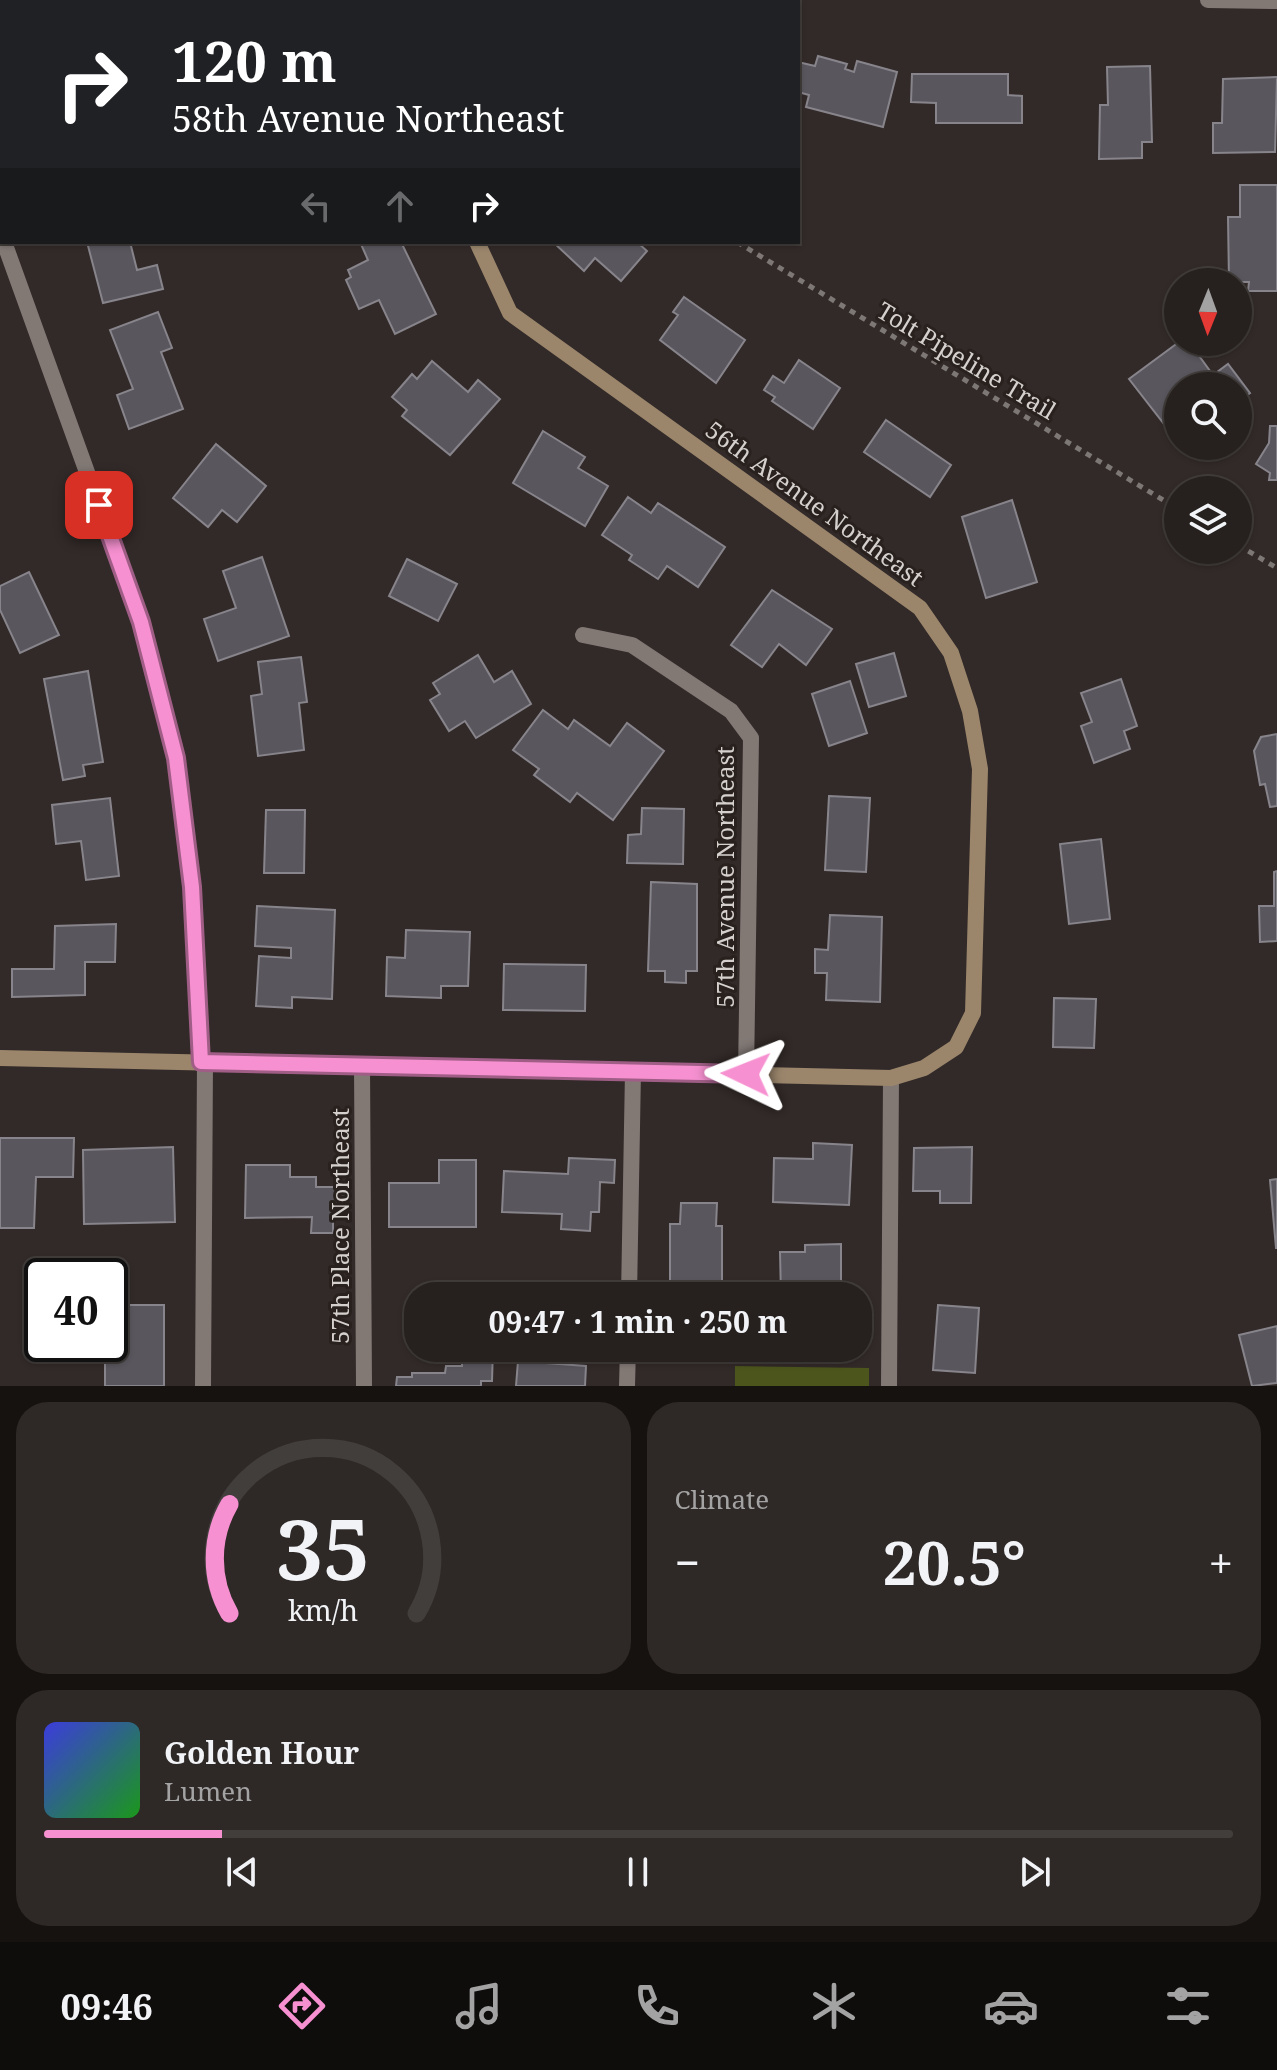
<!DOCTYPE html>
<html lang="en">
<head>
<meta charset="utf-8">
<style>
	:root { --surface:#26201e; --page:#2e2827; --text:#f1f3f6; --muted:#a4a3a4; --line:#423e3c; --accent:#f690d0 }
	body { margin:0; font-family:"Noto Serif",serif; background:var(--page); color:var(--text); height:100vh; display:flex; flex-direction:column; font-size:30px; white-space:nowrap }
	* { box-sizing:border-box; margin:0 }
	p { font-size:26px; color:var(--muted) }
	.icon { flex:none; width:44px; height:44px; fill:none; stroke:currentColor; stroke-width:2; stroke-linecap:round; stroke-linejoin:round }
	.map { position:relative; height:1386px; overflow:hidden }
	.panel { display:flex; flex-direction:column; gap:16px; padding:16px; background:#151210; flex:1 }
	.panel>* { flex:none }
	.hud { position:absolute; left:0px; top:0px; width:800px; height:244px; box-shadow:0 2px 6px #0004,0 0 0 2px var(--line); background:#202124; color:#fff; overflow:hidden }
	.needle { width:52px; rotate:181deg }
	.fabs { position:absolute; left:1164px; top:268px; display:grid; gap:16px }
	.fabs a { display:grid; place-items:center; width:88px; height:88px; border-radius:50%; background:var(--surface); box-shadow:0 2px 6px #0004,0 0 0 2px var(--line); font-size:40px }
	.speed { position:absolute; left:24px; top:1258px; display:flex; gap:16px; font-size:40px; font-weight:700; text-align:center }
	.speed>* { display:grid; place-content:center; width:104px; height:104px; border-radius:50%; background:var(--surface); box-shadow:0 2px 6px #0004,0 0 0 2px var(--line); line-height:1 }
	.speed .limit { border:4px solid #111; border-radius:12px; background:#fff; color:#111 }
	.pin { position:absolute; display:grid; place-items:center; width:68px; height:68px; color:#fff; margin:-34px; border-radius:16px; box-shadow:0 4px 12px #0006 }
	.me { position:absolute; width:88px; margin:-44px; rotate:272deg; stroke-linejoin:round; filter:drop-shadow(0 0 6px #0008) }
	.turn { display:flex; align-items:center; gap:28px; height:168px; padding:0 40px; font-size:36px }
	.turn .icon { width:104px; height:104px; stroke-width:2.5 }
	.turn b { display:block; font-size:56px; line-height:68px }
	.lanes { display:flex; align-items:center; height:76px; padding:0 40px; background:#0003; justify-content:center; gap:40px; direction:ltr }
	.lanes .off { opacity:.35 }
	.big { font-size:60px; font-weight:700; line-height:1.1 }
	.panel .tile { flex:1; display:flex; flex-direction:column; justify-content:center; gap:12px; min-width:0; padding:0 28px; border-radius:32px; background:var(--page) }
	.panel .dial { align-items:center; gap:0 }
	.dial svg { height:208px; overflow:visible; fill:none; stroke:var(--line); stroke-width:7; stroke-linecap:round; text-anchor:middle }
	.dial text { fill:var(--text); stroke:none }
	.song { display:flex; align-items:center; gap:24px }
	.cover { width:96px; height:96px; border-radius:12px; background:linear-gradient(135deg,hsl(240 70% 55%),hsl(120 70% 35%)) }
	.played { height:8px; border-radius:4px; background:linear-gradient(90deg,var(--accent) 15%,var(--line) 15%) }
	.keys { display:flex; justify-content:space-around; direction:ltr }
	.heat { display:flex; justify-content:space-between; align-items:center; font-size:44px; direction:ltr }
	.panel .tiles { flex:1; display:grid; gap:16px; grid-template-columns:1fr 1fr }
	.tile:last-child { grid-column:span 2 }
	.trip { position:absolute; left:404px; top:1282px; width:468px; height:80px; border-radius:32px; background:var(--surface); box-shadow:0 2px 6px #0004,0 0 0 2px var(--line); font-weight:700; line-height:80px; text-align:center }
	.tab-bar { display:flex; height:128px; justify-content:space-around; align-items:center; background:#0f0d0c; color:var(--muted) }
	.tab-bar .icon { width:56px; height:56px }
	.tab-bar .on { color:var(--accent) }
	.tab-bar b { font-size:36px; color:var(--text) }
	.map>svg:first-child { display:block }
	.green { fill:#4c551c }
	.building { fill:#59565d; stroke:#87848b; stroke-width:2 }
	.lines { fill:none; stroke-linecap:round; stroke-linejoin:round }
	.path { stroke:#7d7775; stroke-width:5; stroke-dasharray:6 6; stroke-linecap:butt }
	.lane { stroke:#827975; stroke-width:16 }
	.street { stroke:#827975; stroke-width:16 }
	.secondary { stroke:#9b866c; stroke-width:16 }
	.route-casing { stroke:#a05e87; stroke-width:20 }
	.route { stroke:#f690d0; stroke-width:14 }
	.labels { text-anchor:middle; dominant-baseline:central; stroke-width:6; stroke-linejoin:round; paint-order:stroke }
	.street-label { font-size:24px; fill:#d5d0ce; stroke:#28211e }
</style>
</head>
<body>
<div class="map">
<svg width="1277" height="1386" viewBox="0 0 1277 1386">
	<rect width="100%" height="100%" fill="#322a28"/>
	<!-- green -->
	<polygon class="green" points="735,1366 869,1368 869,1386 735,1386"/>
	<!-- building -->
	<g class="building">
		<polygon points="556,0 646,0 555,2"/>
		<polygon points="818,56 847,64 845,69 854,72 857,61 897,72 883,127 806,107 809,95 798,92 798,62 815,66"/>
		<polygon points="1150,66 1152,142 1142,142 1142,158 1099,159 1100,105 1108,105 1107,67"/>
		<polygon points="912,74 1008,74 1008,95 1022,96 1022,123 936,123 936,103 911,102"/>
		<polygon points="1277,77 1275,152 1213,153 1213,123 1222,123 1223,79"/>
		<polygon points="1240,185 1277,185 1277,291 1248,291 1249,282 1229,282 1228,217 1240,217"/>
		<polygon points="87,242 130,242 137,270 157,265 163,289 103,303"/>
		<polygon points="360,242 401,242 436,314 395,334 379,300 359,309 346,280 351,277 348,270 368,260"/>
		<polygon points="553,242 637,242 647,251 621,281 595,258 584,271"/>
		<polygon points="684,297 745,340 716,383 660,340 678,315 673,312"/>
		<polygon points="158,312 172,348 161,352 183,409 129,429 117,395 133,389 110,330"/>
		<polygon points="1179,342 1189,342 1213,375 1228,364 1250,393 1238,402 1238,386 1178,386 1178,442 1129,379"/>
		<polygon points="799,360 840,388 813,429 772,401 775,397 764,390 773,376 784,383"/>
		<polygon points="432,361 468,392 478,380 500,399 450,455 402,416 407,410 392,397 412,374 417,379"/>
		<polygon points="886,420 951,465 930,497 864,452"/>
		<polygon points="1270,426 1277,426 1277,480 1269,480 1270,473 1256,464 1269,443"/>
		<polygon points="543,431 585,457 578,468 608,486 585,526 513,483"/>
		<polygon points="216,444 266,486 237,522 222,510 208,527 173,498"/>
		<polygon points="628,497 651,513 658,503 725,547 698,587 667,566 658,579 629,560 632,555 602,535"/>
		<polygon points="1012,500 1037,582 986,598 962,517"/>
		<polygon points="262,557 289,636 218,661 204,619 236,608 223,571"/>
		<polygon points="407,559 457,584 438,621 389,596"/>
		<polygon points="29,572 59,635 20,653 0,610 0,586"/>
		<polygon points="772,590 832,629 806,665 779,644 762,667 731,645"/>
		<polygon points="894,653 906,696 869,707 856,664"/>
		<polygon points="478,655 494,682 512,671 531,704 476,738 465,721 449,731 430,700 440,694 433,683"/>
		<polygon points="301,657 307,702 299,703 304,750 258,756 251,696 262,694 258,662"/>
		<polygon points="88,671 103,762 83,765 85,776 63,780 44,679"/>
		<polygon points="1121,679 1137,726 1124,731 1130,749 1094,763 1081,726 1092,722 1081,693"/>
		<polygon points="850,681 867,733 829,746 812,694"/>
		<polygon points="543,710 568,729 574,720 610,746 627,723 664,751 613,820 577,793 570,802 534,775 539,769 513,750"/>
		<polygon points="1277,734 1277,806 1270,807 1265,784 1260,785 1254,751 1261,737"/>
		<polygon points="829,796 870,798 866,872 825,870"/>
		<polygon points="110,798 119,876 86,880 81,841 56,844 52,805"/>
		<polygon points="642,808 684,809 683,864 627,863 628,835 641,834"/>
		<polygon points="266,810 305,810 304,873 264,873"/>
		<polygon points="1101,839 1110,919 1069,924 1060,844"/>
		<polygon points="1277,871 1277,941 1260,942 1259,906 1274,906 1274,872"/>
		<polygon points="651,882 697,884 697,971 686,971 686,983 665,982 665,971 648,971"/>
		<polygon points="257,906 335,910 332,999 292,997 292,1008 256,1006 259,956 291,958 291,948 255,946"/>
		<polygon points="830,915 882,917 880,1002 826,1000 827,973 815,973 815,949 828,950"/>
		<polygon points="116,924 115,962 85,962 85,995 12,997 12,969 54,969 55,926"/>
		<polygon points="406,930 470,932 468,986 441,986 441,998 386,996 387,957 405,958"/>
		<polygon points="504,964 586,965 585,1011 503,1010"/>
		<polygon points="1054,998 1096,999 1094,1048 1053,1047"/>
		<polygon points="0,1138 74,1138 73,1177 36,1177 34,1228 0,1228"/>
		<polygon points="813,1143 852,1145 849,1205 773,1202 774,1158 813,1159"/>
		<polygon points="173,1147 175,1222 84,1224 83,1150"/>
		<polygon points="972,1147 971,1203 940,1203 940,1191 913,1191 914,1148"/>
		<polygon points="569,1158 615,1160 614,1183 600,1182 599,1212 591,1212 590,1231 561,1229 562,1214 502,1212 504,1171 568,1174"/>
		<polygon points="439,1160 476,1160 476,1227 389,1227 389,1183 439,1183"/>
		<polygon points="246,1165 290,1165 290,1177 316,1177 316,1187 347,1187 346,1219 333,1219 333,1233 311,1233 312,1217 245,1218"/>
		<polygon points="1277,1179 1277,1248 1276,1248 1270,1180"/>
		<polygon points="681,1203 717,1203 716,1226 722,1226 722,1282 670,1281 670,1224 680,1224"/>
		<polygon points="841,1244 841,1284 830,1284 830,1296 781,1296 780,1252 805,1252 805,1245"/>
		<polygon points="110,1305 164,1305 164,1386 105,1386 105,1344 110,1344"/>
		<polygon points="938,1305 979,1308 975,1373 933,1370"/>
		<polygon points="1277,1326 1277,1383 1252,1386 1239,1335"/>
		<polygon points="462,1348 493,1348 492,1381 481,1381 481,1386 396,1386 397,1377 412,1377 412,1373 445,1373 446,1366 462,1366"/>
		<polygon points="518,1361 586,1366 585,1386 516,1386"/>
	</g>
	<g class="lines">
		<!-- path -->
		<g class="path">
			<polyline points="339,0 342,2"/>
			<polyline points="737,242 1178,509"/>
			<polyline points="1238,545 1277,568"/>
		</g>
		<!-- lane -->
		<g class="lane">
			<polyline points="629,1296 633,1071"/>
			<polyline points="203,1386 205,1062"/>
			<polyline points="627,1386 628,1348"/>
		</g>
		<!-- street -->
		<g class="street">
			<polyline points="1208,0 1277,1"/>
			<polyline points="4,242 141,622 176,758 192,887 201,1062"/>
			<polyline points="583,635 632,645 731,711 751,738 746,1074"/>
			<polyline points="362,1066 364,1386"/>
			<polyline points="889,1386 891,1078"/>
		</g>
		<!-- secondary -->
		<g class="secondary">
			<polyline points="375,0 376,2"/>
			<polyline points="0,1058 891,1078 924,1068 956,1047 973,1013 980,769 970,711 951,653 920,608 510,313 477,242"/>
		</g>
	</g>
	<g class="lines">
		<!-- route casing -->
		<g class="route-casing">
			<polyline id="route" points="99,505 141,622 176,758 192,887 201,1062 746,1074"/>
		</g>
		<!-- route -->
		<use href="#route" class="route"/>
	</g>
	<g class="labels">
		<!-- street labels -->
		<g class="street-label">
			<text transform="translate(967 360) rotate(31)">Tolt Pipeline Trail</text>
			<text transform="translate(815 503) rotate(36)">56th Avenue Northeast</text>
			<text transform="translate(724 877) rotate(-90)">57th Avenue Northeast</text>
			<text transform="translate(339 1226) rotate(-90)">57th Place Northeast</text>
		</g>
	</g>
</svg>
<div class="fabs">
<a><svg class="needle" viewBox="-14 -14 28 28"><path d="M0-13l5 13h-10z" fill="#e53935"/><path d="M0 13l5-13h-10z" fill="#a4a3a4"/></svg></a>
<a><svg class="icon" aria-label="search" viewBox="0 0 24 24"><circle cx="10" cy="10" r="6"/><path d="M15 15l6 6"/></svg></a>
<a><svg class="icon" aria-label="layers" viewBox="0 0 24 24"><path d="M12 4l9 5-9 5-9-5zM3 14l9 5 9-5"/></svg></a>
</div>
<div class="speed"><div class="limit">40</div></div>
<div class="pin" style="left:99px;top:505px;background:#d93025"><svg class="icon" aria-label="arrive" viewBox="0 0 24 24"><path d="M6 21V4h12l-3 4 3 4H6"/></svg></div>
<svg class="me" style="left:746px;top:1074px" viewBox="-20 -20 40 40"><path d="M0-17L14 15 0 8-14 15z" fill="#f690d0" stroke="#fff" stroke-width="4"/></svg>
<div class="trip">09:47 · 1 min · 250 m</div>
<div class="hud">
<div class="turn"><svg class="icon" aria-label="right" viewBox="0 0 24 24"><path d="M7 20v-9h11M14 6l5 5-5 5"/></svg><div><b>120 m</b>58th Avenue Northeast</div></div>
<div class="lanes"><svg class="icon off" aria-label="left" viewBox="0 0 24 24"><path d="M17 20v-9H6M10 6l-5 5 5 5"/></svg><svg class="icon off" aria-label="ahead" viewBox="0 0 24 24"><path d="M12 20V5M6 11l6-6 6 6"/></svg><svg class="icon" aria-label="right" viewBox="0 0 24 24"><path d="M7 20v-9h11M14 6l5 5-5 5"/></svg></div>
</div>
</div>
<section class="panel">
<div class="tiles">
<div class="tile dial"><svg viewBox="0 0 100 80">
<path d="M14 69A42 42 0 1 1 86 69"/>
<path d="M14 69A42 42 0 0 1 14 27" stroke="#f690d0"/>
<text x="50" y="56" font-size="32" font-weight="700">35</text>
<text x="50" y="72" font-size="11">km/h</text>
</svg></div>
<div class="tile"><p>Climate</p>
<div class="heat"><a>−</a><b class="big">20.5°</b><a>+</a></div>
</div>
<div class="tile">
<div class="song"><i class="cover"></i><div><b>Golden Hour</b><p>Lumen</p></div></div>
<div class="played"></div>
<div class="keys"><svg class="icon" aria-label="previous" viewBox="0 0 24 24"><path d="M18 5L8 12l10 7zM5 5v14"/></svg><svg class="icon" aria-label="pause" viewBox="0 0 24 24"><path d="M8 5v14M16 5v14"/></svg><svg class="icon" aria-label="next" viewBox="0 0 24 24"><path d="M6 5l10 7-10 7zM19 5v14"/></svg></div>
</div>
</div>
</section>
<nav class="tab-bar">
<b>09:46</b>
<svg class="icon on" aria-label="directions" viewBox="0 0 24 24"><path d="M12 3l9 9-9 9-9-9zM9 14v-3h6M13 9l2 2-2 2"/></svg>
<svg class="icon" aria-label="music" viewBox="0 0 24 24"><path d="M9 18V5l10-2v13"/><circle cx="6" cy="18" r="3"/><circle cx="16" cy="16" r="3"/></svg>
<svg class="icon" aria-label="phone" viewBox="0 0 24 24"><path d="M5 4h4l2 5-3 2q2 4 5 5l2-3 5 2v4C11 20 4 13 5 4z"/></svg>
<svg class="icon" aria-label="climate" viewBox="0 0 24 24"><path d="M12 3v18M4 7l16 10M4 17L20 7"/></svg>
<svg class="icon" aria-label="car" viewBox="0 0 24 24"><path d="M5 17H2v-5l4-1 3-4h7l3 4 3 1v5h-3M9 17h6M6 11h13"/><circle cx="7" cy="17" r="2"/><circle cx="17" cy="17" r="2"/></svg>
<svg class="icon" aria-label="filters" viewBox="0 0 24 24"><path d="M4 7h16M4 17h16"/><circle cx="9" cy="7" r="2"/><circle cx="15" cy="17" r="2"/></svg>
</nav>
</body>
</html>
